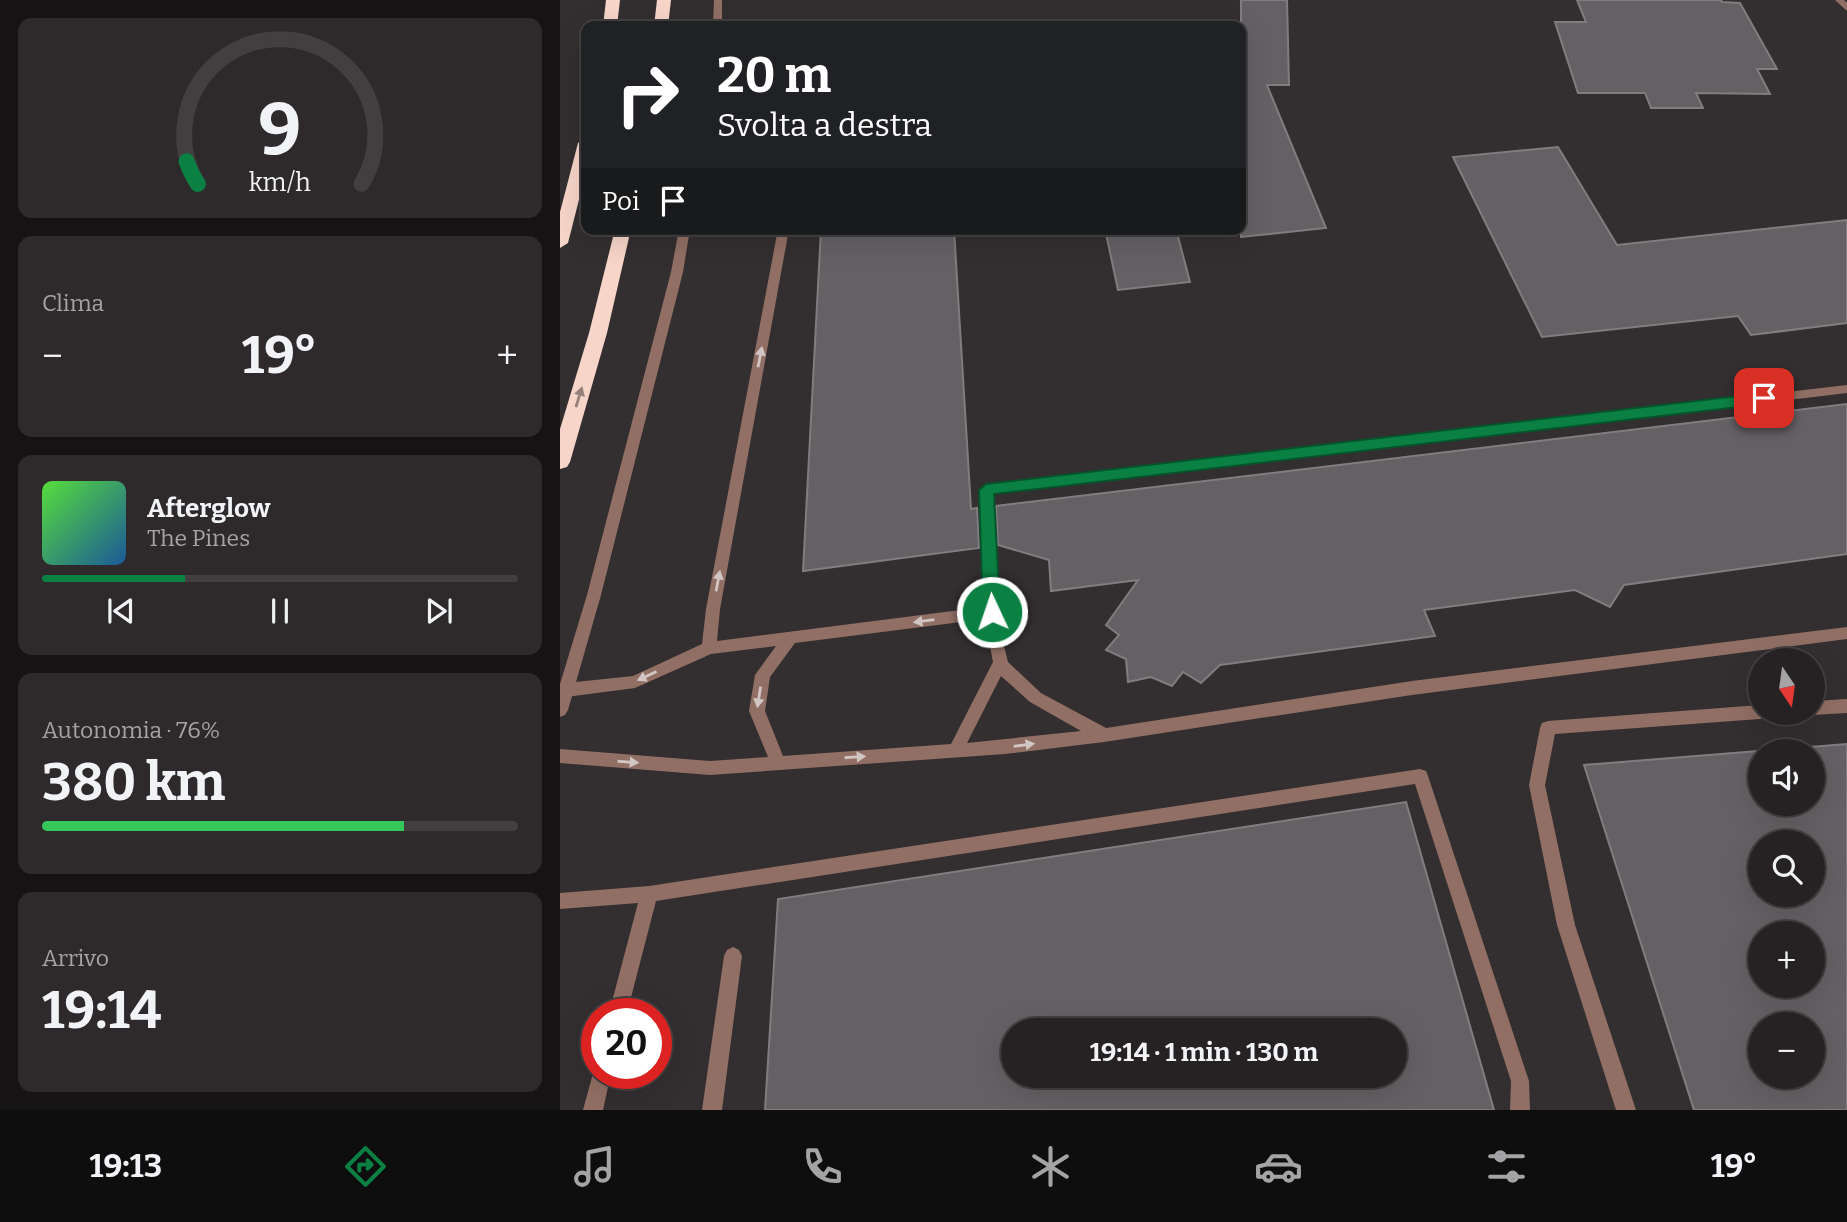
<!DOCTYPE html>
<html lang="it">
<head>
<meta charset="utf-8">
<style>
	:root { --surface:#262223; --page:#2e2a2b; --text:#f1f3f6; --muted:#a4a4a6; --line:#423f41; --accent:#0b8043 }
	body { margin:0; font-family:Bitter,serif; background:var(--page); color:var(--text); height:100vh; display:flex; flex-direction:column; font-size:26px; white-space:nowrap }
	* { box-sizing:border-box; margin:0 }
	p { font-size:23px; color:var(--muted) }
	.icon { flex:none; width:38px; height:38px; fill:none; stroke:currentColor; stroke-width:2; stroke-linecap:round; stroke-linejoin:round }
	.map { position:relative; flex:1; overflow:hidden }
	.details { display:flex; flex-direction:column; gap:18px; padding:18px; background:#151313; width:560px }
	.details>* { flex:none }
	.guide { position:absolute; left:21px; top:21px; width:665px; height:214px; border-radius:14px; box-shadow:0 7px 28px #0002,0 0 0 2px var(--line); background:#202124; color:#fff; overflow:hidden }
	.needle { width:46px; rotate:167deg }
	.fabs { position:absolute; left:1188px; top:648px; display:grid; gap:14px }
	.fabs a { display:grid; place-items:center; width:77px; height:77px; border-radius:50%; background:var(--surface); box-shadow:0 7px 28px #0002,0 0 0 2px var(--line); font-size:35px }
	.speed { position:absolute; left:21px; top:998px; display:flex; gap:14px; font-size:35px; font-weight:700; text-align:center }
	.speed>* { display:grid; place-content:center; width:91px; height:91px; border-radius:50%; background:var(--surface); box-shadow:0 7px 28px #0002,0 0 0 2px var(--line); line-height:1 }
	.speed .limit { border:10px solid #d22; background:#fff; color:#111 }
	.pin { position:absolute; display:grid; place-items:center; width:60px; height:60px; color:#fff; margin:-30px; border-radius:14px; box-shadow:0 4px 10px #0006 }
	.me { position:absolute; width:77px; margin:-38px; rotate:357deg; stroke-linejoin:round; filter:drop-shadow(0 0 5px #0008) }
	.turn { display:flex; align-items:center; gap:24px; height:147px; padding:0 21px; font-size:32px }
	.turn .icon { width:91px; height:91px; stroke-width:2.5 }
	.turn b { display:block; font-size:49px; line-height:60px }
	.then { display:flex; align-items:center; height:66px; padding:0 21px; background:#0003; gap:14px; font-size:26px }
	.big { font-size:52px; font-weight:700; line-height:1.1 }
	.details .widget { flex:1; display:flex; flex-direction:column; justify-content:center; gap:10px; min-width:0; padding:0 24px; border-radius:14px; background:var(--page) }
	.details .dial { align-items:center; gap:0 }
	.dial svg { height:182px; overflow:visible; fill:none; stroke:var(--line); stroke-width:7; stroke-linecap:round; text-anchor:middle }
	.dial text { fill:var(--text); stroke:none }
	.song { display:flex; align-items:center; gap:21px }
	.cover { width:84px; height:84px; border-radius:10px; background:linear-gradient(135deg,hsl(110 70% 55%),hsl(210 70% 35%)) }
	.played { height:7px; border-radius:4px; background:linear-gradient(90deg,var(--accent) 30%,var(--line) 30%) }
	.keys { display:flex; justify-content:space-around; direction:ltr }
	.heat { display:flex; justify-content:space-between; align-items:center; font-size:38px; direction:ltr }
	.charge { height:10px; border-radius:5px; background:linear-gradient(90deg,#34c759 76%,var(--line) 0) }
	.trip { position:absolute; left:441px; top:1018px; width:406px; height:70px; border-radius:35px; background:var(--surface); box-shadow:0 7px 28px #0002,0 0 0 2px var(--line); font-weight:700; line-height:70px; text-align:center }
	.dock { display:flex; height:112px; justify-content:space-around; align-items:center; background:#0f0e0e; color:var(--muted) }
	.dock .icon { width:49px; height:49px }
	.dock .on { color:var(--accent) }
	.dock b { font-size:32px; color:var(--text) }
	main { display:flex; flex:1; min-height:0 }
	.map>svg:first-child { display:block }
	.building { fill:#646164; stroke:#807c7f; stroke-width:2; fill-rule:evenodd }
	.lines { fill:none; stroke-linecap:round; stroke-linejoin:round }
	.lane { fill:#916f64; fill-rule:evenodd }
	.street { fill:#916f64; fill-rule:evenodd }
	.highway { fill:#f7d5c9; fill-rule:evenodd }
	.oneway { fill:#d1c6c4 }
	.oneway2 { fill:#95827c }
	.route { fill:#0b8043; stroke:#07532c; stroke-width:2 }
</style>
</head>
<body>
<main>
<section class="details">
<div class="widget dial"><svg viewBox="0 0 100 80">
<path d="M14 69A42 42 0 1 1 86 69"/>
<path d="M14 69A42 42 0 0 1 9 59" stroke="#0b8043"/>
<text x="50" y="56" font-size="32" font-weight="700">9</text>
<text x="50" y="72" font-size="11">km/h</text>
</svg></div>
<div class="widget"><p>Clima</p>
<div class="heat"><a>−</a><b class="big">19°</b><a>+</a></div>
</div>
<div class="widget">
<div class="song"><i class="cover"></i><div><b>Afterglow</b><p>The Pines</p></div></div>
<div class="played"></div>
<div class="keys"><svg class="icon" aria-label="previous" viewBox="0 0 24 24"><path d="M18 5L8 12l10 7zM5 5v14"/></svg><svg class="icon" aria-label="pause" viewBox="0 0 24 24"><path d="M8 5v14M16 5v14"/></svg><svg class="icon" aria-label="next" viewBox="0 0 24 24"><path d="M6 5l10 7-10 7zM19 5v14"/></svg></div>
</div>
<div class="widget"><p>Autonomia · 76%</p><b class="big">380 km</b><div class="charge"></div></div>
<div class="widget"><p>Arrivo</p><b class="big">19:14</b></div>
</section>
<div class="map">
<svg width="1287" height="1110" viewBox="0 0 1287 1110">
	<rect width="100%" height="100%" fill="#332e2f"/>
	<!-- building -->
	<g class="building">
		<polygon points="681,0 727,0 729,85 707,85 766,228 681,237"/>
		<polygon points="1017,0 1161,0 1162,2 1180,3 1217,69 1197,69 1210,94 1136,93 1143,108 1091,108 1085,93 1018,93 995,22 1026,22"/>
		<polygon points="998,147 1057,245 1287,220 1287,323 1191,335 1178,316 982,337 893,157"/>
		<polygon points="261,229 394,229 411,509 417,508 419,548 243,571"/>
		<polygon points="545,229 616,229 630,282 558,290"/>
		<polygon points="1287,404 1287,554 1064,585 1050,607 1015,590 864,610 875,636 660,665 641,683 623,672 612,686 591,677 568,682 566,659 546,650 559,635 546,625 578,580 491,591 489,560 438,545 436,506"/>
		<path d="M1287,744V1110H1134L1024,765ZM1200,751H1253V803H1200ZM1200,842H1253V894H1200ZM1200,933H1253V985H1200ZM1200,1024H1253V1076H1200Z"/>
		<path d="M846,802L934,1110H205L218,899ZM453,1031H835V1076H453Z"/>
	</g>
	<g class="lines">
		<!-- lane -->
		<g class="lane">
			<polygon points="1275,0 1284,0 1287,3 1287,11"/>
			<path d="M218,229H229L160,609L157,641L424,607L419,490L426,485L1287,385V393L433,494L438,610L441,634L448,662L481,693L546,728L852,681L1287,627V639L852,695L544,742L445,754L150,775L0,763V749L150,761L208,757L189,711L195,675L216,646L151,654L75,688L6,697L1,695L0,687L6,683L73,676L142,644L146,609ZM425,619L433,662L391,744L223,756L205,711L210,677L235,643ZM441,676L470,702L521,731L407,743Z"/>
			<polygon points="1287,699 1287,713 1253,715 1247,712 1253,712 1253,701"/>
			<polygon points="1200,705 1200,712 1208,712 1205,717 1200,719 995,734 985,785 1015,925 1076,1110 1056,1110 997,925 969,785 980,728 982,723 988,721"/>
			<polygon points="860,769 866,771 868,776 969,1081 970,1110 950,1110 951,1081 855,784 96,901 67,1013 49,1013 78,903 0,909 0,893 89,886"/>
			<polygon points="173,947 179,950 182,956 162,1110 142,1110 164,956 167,950"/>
			<polygon points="35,1066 37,1073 51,1073 43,1110 23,1110"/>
		</g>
		<!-- street -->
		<g class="street">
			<polygon points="154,0 162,0 162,26 153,26"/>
			<polygon points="119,229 130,229 123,272 41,595 8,710 5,715 0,717 0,684 27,595 111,272"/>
		</g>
		<!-- highway -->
		<g class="highway">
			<polygon points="46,0 60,0 57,26 43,26"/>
			<polygon points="97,0 111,0 108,26 94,26"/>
			<polygon points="26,138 26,172 8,243 0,248 0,212 18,143"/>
			<polygon points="55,229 71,229 47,333 10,462 7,467 0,469 0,429 29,333"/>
		</g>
	</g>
	<!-- one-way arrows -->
	<defs><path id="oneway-solid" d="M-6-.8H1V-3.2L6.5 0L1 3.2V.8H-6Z" transform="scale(1.75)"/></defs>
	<g class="oneway">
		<use href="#oneway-solid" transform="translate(200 357) rotate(-79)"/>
		<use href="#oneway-solid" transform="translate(158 581) rotate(-79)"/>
		<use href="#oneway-solid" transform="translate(364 621) rotate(173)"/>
		<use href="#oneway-solid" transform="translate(87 676) rotate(155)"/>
		<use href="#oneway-solid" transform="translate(199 697) rotate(99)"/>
		<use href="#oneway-solid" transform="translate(464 745) rotate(-7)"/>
		<use href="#oneway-solid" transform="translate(295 757) rotate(-4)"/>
		<use href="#oneway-solid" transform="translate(68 762) rotate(4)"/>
	</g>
	<use class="oneway2" href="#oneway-solid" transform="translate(19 397) rotate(-73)"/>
	<!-- route -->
	<polygon class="route" points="1204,393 1211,398 1204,404 434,494 440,612 437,617 426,617 423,612 419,490 426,484"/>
</svg>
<div class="fabs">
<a><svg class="needle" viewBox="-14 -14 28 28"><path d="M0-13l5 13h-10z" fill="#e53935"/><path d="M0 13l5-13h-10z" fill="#a4a4a6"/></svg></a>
<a><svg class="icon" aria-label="sound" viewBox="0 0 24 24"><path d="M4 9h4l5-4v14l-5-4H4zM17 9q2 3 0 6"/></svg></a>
<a><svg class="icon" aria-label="search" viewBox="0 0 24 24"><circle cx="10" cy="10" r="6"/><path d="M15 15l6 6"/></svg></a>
<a>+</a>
<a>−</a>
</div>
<div class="speed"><div class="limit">20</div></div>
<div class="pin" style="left:1204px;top:398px;background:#d93025"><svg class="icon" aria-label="arrive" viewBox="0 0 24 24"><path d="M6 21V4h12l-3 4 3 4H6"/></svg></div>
<svg class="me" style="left:432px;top:612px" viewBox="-20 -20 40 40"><circle r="17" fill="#0b8043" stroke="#fff" stroke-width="3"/><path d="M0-11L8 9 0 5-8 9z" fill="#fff"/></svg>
<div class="trip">19:14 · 1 min · 130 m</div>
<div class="guide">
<div class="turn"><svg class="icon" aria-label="right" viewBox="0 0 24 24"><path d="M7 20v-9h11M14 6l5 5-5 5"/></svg><div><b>20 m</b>Svolta a destra</div></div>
<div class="then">Poi<svg class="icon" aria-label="arrive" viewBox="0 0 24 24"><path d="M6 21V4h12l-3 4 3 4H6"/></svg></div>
</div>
</div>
</main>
<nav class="dock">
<b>19:13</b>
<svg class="icon on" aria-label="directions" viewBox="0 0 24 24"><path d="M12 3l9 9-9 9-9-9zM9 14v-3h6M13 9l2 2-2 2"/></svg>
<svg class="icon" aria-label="music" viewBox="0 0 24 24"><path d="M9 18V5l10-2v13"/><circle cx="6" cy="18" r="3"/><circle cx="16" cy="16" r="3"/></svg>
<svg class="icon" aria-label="phone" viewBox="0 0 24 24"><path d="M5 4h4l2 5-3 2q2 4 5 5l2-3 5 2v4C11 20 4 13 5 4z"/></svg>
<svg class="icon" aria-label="climate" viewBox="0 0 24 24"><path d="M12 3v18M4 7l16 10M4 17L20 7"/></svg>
<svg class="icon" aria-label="car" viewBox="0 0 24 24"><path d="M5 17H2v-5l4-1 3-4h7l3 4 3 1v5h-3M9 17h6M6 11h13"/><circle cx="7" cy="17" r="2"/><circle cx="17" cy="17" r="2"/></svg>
<svg class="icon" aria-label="filters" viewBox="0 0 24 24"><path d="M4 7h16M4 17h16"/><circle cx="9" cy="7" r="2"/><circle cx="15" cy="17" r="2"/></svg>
<b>19°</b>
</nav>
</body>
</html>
